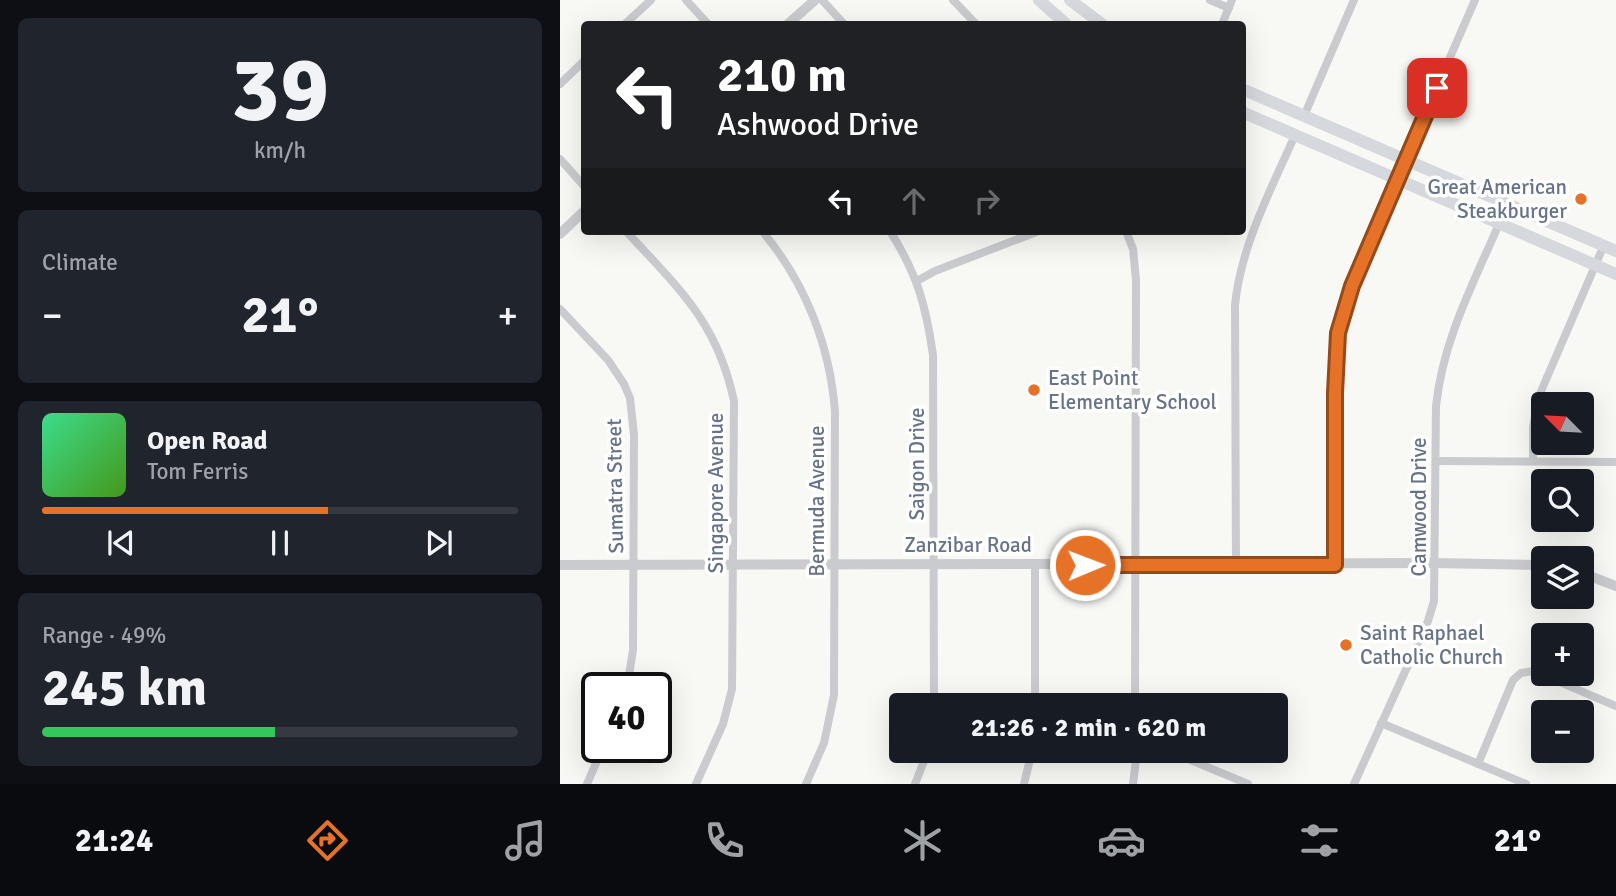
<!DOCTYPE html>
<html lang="en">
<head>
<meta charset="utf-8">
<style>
	:root { --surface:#171b24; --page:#20242c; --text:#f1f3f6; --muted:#9ea1a6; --line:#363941; --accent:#e67228 }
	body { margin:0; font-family:Signika,sans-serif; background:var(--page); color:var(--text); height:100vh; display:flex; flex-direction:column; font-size:26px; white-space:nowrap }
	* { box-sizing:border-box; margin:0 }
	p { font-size:23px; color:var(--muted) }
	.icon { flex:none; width:38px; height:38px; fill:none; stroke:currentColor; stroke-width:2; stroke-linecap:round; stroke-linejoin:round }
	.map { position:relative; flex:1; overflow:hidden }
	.side { display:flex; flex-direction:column; gap:18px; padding:18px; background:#0d0f14; width:560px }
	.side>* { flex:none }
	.hud { position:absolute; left:21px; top:21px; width:665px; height:214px; border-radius:7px; box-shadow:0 7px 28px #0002; background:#202124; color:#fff; overflow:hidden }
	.needle { width:46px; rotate:294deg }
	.fabs { position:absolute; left:971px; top:392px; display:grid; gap:14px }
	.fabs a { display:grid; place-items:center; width:63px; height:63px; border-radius:7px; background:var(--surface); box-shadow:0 7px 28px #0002; font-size:35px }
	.speed { position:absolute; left:21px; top:672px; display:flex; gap:14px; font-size:35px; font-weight:700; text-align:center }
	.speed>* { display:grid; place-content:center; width:91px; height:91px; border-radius:50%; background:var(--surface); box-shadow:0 7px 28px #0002; line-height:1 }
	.speed .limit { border:4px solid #111; border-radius:10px; background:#fff; color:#111 }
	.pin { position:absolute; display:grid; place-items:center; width:60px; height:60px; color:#fff; margin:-30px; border-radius:14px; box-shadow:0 4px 10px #0006 }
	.me { position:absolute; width:77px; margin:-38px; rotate:89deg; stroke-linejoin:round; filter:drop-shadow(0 0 5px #0008) }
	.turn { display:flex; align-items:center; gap:24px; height:147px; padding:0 21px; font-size:32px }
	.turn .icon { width:91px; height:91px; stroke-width:2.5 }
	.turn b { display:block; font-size:49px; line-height:60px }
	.lanes { display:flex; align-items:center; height:66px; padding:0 21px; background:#0003; justify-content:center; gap:35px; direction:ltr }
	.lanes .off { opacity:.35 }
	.big { font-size:52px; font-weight:700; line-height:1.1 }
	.side .tile { flex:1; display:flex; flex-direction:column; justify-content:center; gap:10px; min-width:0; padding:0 24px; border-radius:10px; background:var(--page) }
	.side .dial { align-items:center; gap:0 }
	.dial b { font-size:91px; line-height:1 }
	.song { display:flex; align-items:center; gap:21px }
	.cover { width:84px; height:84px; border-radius:10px; background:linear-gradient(135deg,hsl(150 70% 55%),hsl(100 70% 35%)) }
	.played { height:7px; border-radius:4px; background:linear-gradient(90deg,var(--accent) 60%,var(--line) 60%) }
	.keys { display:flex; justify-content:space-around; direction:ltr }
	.heat { display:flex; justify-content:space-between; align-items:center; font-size:38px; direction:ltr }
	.charge { height:10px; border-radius:5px; background:linear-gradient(90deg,#34c759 49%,var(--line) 0) }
	.trip { position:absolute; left:329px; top:693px; width:399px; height:70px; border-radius:7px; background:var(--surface); box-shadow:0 7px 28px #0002; font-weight:700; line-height:70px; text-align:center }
	.menu { display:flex; height:112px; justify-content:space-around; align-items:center; background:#090b0e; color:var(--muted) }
	.menu .icon { width:49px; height:49px }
	.menu .selected { color:var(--accent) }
	.menu b { font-size:32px; color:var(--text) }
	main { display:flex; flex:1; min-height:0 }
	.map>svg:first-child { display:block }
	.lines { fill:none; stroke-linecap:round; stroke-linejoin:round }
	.minor { stroke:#c9cbcf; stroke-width:8 }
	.tertiary { stroke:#c9cbcf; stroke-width:10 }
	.primary { stroke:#d5d8dd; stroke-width:12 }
	.route-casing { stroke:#964a1a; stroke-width:18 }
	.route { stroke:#e67228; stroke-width:12 }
	.poi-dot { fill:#e67228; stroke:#fff; stroke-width:2.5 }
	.labels { text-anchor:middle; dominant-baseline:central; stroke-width:7; stroke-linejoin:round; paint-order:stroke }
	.poi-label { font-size:21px; fill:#677487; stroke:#fff; text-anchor:start }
	.street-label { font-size:21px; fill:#677487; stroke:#fff }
</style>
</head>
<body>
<main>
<section class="side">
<div class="tile dial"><b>39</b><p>km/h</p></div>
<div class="tile"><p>Climate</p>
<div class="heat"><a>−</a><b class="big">21°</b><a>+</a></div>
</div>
<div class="tile">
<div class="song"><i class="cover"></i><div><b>Open Road</b><p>Tom Ferris</p></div></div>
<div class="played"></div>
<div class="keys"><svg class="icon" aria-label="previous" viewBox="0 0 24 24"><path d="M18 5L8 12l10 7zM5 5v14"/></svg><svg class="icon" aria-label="pause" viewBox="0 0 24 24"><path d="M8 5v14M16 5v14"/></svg><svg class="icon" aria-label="next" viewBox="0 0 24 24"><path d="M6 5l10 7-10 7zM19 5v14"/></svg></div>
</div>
<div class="tile"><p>Range · 49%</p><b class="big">245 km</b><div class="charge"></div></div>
</section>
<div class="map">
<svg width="1056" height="784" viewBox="0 0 1056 784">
	<rect width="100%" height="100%" fill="#f8f8f5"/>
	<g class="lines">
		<!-- minor -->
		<g class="minor">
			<polyline points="126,0 148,24"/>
			<polyline points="262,0 284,24"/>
			<polyline points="393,0 416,24"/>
			<polyline points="650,0 669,8"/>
			<polyline points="65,24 91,0"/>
			<polyline points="662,24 672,0"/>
			<polyline points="0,84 24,61"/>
			<polyline points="744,116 794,0"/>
			<polyline points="0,159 24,186"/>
			<path d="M66,231C118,288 157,321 174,401L172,689L163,724L136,784"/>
			<path d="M202,231C245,282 270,345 275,412L274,695L264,743L246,784"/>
			<path d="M330,231C357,274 366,305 373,355L374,705"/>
			<polyline points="566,231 573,249 576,280 575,705"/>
			<polyline points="357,281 375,271 479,231"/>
			<polyline points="0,309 48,360 64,384 70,398 74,435 73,650 67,688"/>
			<polyline points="877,461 1056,462"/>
			<polyline points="973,461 973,427 979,396 1044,245"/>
			<path d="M676,564L675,305C681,245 711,190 735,135"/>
			<polyline points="775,565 775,393 777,343 782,315 837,179 915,0"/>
			<polyline points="475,705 475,565"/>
			<polyline points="821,723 966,784"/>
			<polyline points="609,751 688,784"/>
			<polyline points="918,764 953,680 961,673 974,671 1056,706"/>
			<polyline points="27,784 43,747"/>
			<polyline points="355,784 368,751"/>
			<polyline points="464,784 472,751"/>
			<polyline points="573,784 577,751"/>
			<path d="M794,784L868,621L874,601L876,406C883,340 913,284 939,224"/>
		</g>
		<!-- tertiary -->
		<g class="tertiary">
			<polyline points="228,24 255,0"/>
			<polyline points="0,234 24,211"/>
			<polyline points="0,565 875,563 984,565"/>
			<polyline points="1022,573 1056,586"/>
		</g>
		<!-- primary -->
		<g class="primary">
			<polyline points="479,0 506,24"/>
			<polyline points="510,0 542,24"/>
			<polyline points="682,89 1056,251"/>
			<polyline points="682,112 1056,274"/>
		</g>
	</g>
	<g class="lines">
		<!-- route casing -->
		<g class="route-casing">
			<polyline id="route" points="525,565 775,565 775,393 778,333 792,286 877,88"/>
		</g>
		<!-- route -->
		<use href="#route" class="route"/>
	</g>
	<!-- markers -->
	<g class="poi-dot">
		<circle cx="1021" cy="199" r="7"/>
		<circle cx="474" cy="390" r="7"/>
		<circle cx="786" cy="645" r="7"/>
	</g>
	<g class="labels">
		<!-- poi labels -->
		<g class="poi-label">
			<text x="1007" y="187" text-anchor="end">Great American<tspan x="1007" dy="24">Steakburger</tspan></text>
			<text x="488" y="378">East Point<tspan x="488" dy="24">Elementary School</tspan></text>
			<text x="800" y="633">Saint Raphael<tspan x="800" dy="24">Catholic Church</tspan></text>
		</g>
		<!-- street labels -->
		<g class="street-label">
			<text transform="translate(357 464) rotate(-90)">Saigon Drive</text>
			<text transform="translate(55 486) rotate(-91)">Sumatra Street</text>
			<text transform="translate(156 493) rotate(-90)">Singapore Avenue</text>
			<text transform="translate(257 501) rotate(-90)">Bermuda Avenue</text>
			<text transform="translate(859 507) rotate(-90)">Camwood Drive</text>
			<text x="408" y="545">Zanzibar Road</text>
		</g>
	</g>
</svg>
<div class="fabs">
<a><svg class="needle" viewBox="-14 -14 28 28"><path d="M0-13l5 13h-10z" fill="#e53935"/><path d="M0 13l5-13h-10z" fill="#9ea1a6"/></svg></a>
<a><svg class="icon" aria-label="search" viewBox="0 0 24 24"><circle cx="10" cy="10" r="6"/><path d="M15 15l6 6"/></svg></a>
<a><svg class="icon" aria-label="layers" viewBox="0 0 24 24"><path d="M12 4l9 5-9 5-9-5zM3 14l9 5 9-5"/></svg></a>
<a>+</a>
<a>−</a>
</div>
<div class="speed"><div class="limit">40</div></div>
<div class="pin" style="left:877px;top:88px;background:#d93025"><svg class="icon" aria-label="arrive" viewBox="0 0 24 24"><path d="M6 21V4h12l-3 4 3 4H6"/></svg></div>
<svg class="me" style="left:525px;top:565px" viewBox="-20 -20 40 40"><circle r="17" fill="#e67228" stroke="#fff" stroke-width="3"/><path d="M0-11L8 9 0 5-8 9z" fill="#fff"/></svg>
<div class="trip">21:26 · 2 min · 620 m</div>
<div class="hud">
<div class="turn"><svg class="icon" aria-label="left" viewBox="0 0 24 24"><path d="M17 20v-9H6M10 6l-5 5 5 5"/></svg><div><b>210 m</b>Ashwood Drive</div></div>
<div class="lanes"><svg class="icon" aria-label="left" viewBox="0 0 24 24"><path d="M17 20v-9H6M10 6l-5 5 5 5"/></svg><svg class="icon off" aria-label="ahead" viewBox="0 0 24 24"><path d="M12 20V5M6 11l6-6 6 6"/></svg><svg class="icon off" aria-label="right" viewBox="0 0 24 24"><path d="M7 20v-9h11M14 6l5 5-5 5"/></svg></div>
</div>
</div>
</main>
<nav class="menu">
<b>21:24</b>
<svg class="icon selected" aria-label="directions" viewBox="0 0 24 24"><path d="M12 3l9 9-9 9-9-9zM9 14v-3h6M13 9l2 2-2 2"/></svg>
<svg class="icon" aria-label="music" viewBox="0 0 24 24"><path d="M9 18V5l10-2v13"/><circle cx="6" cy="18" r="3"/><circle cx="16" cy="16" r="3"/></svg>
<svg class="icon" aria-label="phone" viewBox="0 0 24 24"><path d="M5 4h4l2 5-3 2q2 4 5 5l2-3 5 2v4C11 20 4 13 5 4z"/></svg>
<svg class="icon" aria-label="climate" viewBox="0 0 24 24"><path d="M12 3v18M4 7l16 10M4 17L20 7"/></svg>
<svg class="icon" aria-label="car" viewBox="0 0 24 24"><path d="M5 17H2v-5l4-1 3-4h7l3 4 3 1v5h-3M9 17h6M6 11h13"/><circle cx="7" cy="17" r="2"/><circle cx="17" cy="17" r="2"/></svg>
<svg class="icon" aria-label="filters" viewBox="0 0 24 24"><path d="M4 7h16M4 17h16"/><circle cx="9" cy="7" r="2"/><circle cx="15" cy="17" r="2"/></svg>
<b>21°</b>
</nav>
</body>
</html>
